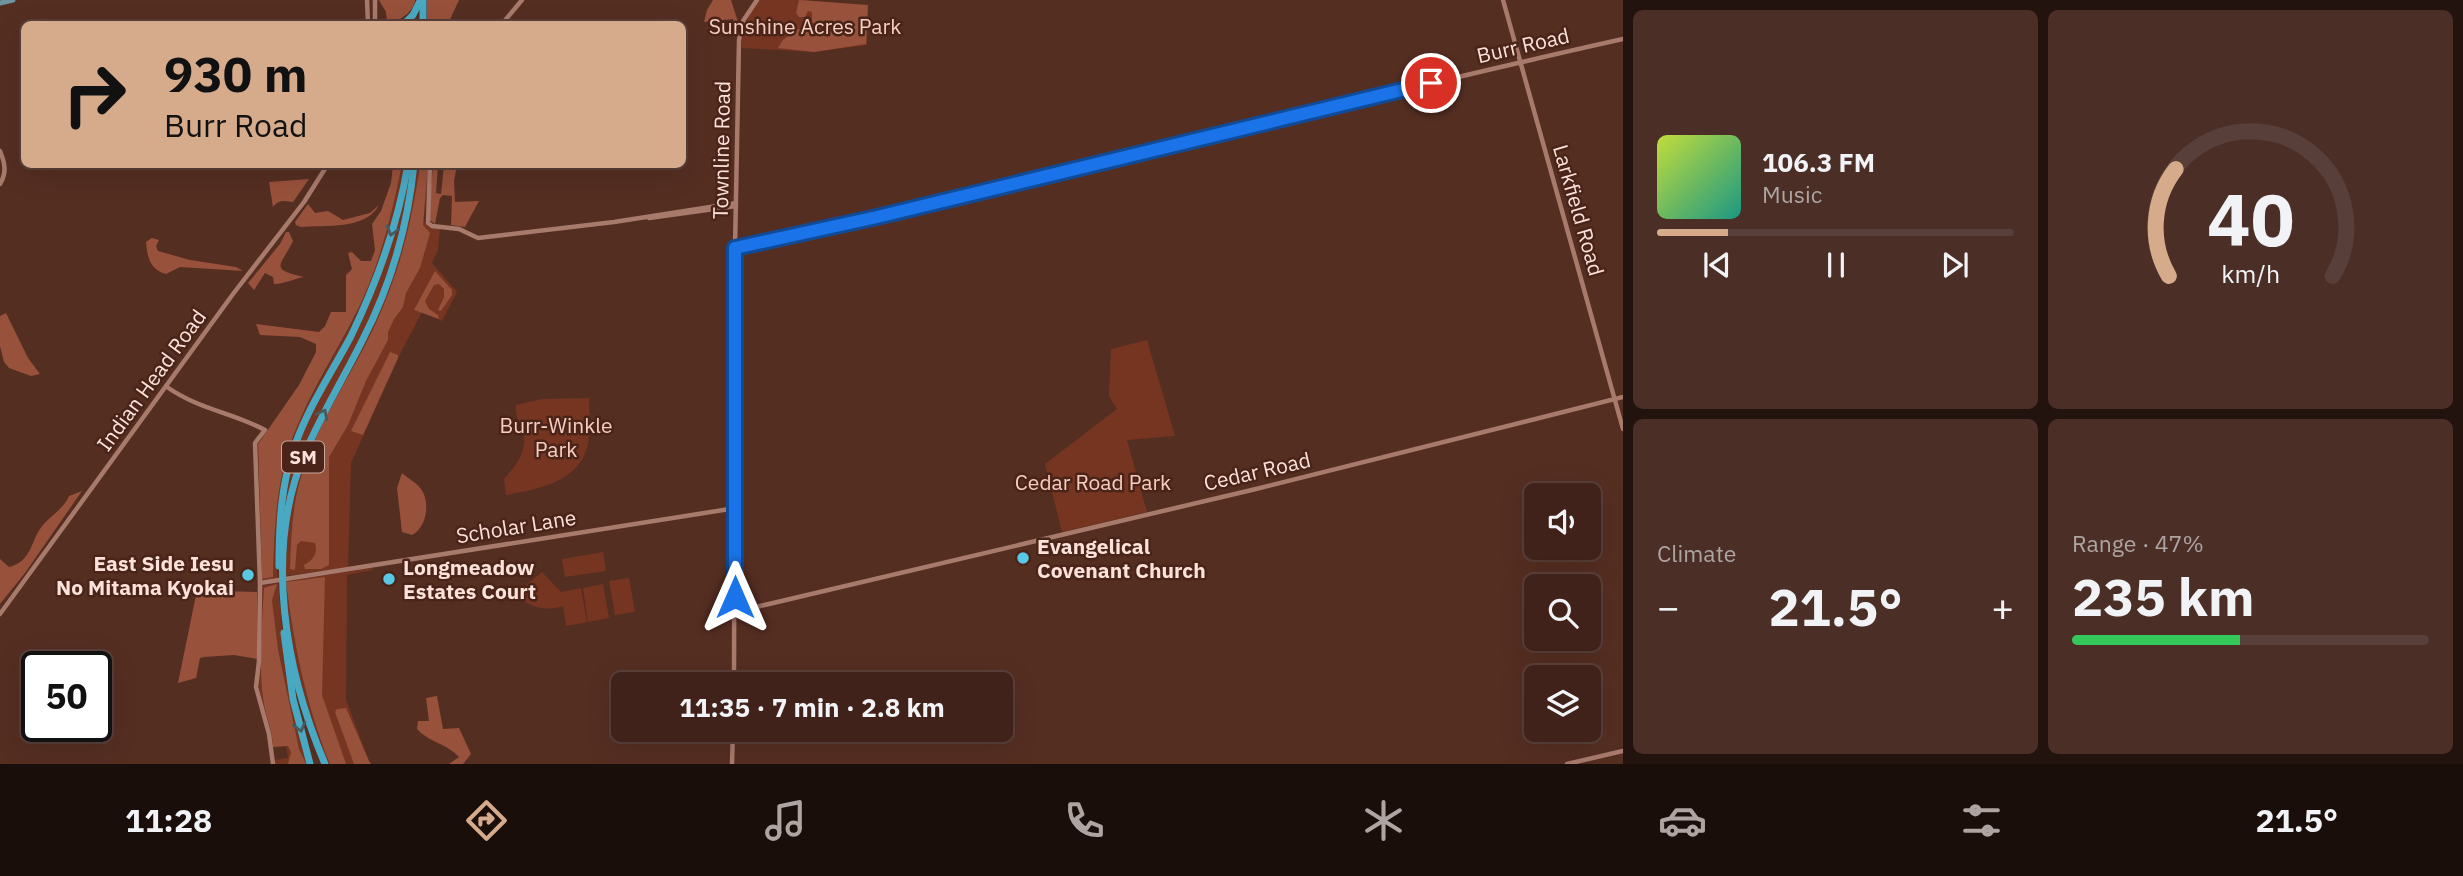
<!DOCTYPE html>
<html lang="en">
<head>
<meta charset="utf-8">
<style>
	:root { --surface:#40221a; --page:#4b2f27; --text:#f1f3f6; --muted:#aea4a2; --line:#593f39; --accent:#d6ab8b }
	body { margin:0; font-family:"IBM Plex Sans",sans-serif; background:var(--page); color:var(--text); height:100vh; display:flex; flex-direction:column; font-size:26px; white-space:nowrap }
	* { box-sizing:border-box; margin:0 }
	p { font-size:23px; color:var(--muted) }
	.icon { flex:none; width:38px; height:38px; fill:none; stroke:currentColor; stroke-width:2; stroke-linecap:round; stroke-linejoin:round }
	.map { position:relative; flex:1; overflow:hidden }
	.details { display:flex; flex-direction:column; gap:10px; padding:10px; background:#23130e; width:840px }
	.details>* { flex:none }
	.banner { position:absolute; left:21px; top:21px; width:665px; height:147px; border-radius:10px; box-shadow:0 7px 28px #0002,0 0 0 2px var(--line); background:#d6ab8b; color:#111; overflow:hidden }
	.tools { position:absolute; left:1524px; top:483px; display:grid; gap:14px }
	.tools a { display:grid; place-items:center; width:77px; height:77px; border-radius:10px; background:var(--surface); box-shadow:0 7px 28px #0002,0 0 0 2px var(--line); font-size:35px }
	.speed { position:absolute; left:21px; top:651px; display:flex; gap:14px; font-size:35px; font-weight:700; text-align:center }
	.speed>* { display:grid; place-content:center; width:91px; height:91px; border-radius:50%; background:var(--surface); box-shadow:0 7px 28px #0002,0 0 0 2px var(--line); line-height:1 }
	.speed .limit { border:4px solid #111; border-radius:10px; background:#fff; color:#111 }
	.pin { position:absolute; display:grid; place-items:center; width:60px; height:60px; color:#fff; margin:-30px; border:4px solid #fff; border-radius:50%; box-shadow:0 2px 7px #0007 }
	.me { position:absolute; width:77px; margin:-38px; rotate:0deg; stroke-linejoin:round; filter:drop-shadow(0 0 5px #0008) }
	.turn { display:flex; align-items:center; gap:24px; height:147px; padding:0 28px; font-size:32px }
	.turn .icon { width:91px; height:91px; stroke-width:2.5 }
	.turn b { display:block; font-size:49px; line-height:60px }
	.big { font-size:52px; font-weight:700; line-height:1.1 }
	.details .widget { flex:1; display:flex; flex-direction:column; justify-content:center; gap:10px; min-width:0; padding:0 24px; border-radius:10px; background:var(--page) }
	.details .dial { align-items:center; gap:0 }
	.dial svg { height:182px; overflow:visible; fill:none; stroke:var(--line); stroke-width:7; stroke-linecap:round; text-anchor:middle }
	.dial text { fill:var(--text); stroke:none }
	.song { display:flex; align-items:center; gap:21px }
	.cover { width:84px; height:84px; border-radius:10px; background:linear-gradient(135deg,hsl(70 70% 55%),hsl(170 70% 35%)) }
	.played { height:7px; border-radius:4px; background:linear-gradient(90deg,var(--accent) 20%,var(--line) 20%) }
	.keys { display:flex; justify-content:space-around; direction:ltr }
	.heat { display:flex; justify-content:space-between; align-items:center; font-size:38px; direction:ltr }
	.charge { height:10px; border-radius:5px; background:linear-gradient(90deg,#34c759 47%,var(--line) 0) }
	.details .tiles { flex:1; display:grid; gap:10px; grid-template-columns:repeat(2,1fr) }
	.trip { position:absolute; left:611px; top:672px; width:402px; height:70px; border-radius:10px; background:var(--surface); box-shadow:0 7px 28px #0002,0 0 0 2px var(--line); font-weight:700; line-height:70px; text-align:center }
	.tab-bar { display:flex; height:112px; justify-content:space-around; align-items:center; background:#1a0e0a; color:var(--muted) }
	.tab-bar .icon { width:49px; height:49px }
	.tab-bar .current { color:var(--accent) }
	.tab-bar b { font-size:32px; color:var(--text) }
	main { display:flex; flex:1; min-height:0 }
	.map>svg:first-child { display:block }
	.green { fill:#763521 }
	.forest { fill:#98513b }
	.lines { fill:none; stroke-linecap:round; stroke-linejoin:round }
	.secondary { stroke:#a87a6c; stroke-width:4.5 }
	.primary { stroke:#6f96a0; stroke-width:5 }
	.highway { stroke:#49a9c2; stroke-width:7 }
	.oneway { stroke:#4a595c }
	.route-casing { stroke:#114b97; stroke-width:18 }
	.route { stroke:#1a73e8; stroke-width:12 }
	.poi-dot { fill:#59c8e5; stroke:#4a2418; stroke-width:2.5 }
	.labels { text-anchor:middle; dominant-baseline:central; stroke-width:5; stroke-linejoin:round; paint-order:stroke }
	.shield { fill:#4a2418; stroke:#c7a9a0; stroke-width:2 }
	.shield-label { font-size:19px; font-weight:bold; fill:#fce2da }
	.park-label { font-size:21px; fill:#f8cdc0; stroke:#4a2418 }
	.street-label { font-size:21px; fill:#fce2da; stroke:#4a2418 }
	.poi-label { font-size:21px; font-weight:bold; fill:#fce2da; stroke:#4a2418; text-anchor:start }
</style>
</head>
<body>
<main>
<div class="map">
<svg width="1623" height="764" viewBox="0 0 1623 764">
	<rect width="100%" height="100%" fill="#552e22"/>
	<!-- green -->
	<g class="green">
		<path d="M759,0H805L868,6L867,45L814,52L742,48C740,28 749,17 759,0Z"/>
		<polygon points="402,165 407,165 394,221 376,275 291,452 277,567 278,578 264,581 262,579 273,577 275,511 284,465 299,420 355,316 395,196"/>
		<polygon points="413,165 399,241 372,316 317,422 286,516 282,515 289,473 301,435 350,340"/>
		<polygon points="416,165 429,165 424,221 429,227 440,228 438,250 432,263 457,292 442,321 422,312 398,358 351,463 348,567 284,576 290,512 304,459 381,304"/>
		<polygon points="1147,340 1175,436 1127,440 1147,512 1062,532 1045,464 1117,409 1109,396 1111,349"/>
		<path d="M589,398C589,413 591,428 588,443C581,482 538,489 506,495L504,479C516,465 528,452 523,432C520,421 515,417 516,405L542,399Z"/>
		<polygon points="603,552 606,571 565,577 562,559"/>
		<path d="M372,568L373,570L347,575L346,700L370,764H328C304,704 288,645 286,581Z"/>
		<path d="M542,572L561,592L581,588L587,622L566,626L563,606C544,612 530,607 515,594Z"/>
		<polygon points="629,578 635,612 615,615 609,581"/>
		<polygon points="278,583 285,660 309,764 274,764 274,760 288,758 286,746 272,747 258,683 262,650 262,586"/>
		<polygon points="603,584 609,618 588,622 583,588"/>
	</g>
	<!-- forest -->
	<g class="forest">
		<path d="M379,0H415V2C411,14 400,21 387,23L386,12Z"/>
		<polygon points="427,0 459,0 448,24 427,24"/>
		<polygon points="713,0 731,0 738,22 735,26 733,19 704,22 707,10"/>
		<polygon points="799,0 868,5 866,44 814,52 778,48 783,40 797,29 830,31 832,25 825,20 816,24 812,23 812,12 808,11 805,17 799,17 796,13"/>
		<path d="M393,165H402C391,217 379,269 354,317C329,366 297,412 284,466C275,503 274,540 273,577L262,579L258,444L299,385L316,352V344L300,337L260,335L256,324L319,332L325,326L331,312H346V275L352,269L348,253L352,252L361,261H371L375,250L372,224L381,211L391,183Z"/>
		<path d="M420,165H428L423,225L430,233L420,268L406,293L403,307L394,319L388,332V340L366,381L348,425L329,457V565L321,569H305L304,565C313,560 318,554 315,543L301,541L297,545L295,570L290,569C291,540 292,511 299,484C316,421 358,368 382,309C402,263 413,214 420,165Z"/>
		<polygon points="433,165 438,165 436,193 441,194 444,165 457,165 454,181 455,202 479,201 465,227 451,225 452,196 443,195 440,198 435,224 428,219"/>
		<path d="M309,179L293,202C284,201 279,199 273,207L269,182Z"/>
		<path d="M308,204L315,213L328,211L343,220L370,213L379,205C366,230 325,225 301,227L296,225L295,222Z"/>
		<path d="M286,232H289L293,241C282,265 267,269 304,277C296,278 281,285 274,284L273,277L265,273L254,290L248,283L280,244Z"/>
		<path d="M152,238L159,240L156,246L158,251L190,260L236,267L243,271L180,267L166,274C150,270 147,256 146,242Z"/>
		<polygon points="435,271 452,290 452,295 441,311 438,310 444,297 444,289 439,284 434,285 425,301 429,309 438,315 439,319 414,310"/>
		<polygon points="6,313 28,358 40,374 31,376 9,368 4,362 0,346 0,316"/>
		<polygon points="390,352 398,355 398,358 363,435 351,431"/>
		<path d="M402,473C407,478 416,482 420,488C431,500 427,528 412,535L402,532L397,488Z"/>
		<path d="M82,491L25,573L0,604V559L9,567C33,561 30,540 43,525C52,515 64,508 69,496Z"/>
		<path d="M325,577L322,695L346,764H330C306,705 294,645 286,582Z"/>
		<path d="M277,584L272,600L278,650L299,749L306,764H288L291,752L288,746L273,747C273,732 267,720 264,704C258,667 262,626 264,588Z"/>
		<polygon points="222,591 257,592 257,659 234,655 204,657 200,658 196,678 178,683 196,595"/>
		<path d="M437,696L443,729L459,728L471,754L463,764H449L459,757C446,743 430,743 417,729L418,721H429L426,698Z"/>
		<polygon points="346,708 369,761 371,764 354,764 335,712 337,709"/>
	</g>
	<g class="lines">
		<!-- secondary -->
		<g class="secondary">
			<polyline points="367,0 368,24"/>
			<polyline points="375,0 375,24"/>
			<polyline points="1503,0 1623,429"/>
			<polyline points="502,24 522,0"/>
			<path d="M0,151C5,163 7,173 0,184"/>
			<polyline points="430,164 428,223 432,226 459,229 478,238 614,222 736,203"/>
			<polyline points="649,218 736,206"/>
			<path d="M735,248C1032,184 1326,105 1623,39"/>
			<path d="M167,387C200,410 231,412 265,430L255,443L260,583L259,661L256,687L269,734L273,764"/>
			<polyline points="260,583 736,508"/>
			<polyline points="735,612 1256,489 1623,397"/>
			<polyline points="0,614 233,294 304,202 328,164"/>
			<polyline points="734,684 735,248 739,40 743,21 757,0"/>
			<polyline points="732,764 733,730"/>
			<polyline points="1567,764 1623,751"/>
		</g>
		<!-- primary -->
		<polyline class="primary" points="0,3 13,0"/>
		<!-- highway -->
		<g class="highway">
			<polyline points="404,24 413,15 419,3"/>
			<polyline points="423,24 423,0"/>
			<path d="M279,566C279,525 281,483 295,445C309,406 332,372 351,336C377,282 398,224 408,164"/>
			<polyline points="284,633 293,699 310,764"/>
			<path d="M325,764C285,670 264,552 304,455C321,415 343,379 362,341C390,287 408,225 414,164"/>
		</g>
	</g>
	<!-- one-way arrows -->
	<defs><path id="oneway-chevron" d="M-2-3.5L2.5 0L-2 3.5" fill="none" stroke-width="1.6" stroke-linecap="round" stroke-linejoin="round" transform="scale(1.75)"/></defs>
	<g class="oneway">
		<use href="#oneway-chevron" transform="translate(392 231) rotate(107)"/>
		<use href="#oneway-chevron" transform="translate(323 414) rotate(-62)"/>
		<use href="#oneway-chevron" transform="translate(300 727) rotate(75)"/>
	</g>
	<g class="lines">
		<!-- route casing -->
		<g class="route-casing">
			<polyline id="route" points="735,597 735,248 877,217 1431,83"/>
		</g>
		<!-- route -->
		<use href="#route" class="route"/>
	</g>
	<!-- markers -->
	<g class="poi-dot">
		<circle cx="1023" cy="558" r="7"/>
		<circle cx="248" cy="575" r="7"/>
		<circle cx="389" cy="579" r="7"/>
	</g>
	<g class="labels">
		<!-- shield labels -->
		<rect class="shield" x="282" y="441.5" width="42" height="31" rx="5"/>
		<g class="shield-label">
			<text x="303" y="457">SM</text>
		</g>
		<!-- park labels -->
		<g class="park-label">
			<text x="805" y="26">Sunshine Acres Park</text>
			<text x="556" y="425">Burr-Winkle<tspan x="556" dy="24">Park</tspan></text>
			<text x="1093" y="482">Cedar Road Park</text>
		</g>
		<!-- street labels -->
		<g class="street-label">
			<text transform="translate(1523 45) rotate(-13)">Burr Road</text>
			<text transform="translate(721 150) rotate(-89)">Townline Road</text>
			<text transform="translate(1579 210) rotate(74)">Larkfield Road</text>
			<text transform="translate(151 380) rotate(-54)">Indian Head Road</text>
			<text transform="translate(1257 471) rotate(-13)">Cedar Road</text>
			<text transform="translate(516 526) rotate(-9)">Scholar Lane</text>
		</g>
		<!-- poi labels -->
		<g class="poi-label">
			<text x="1037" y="546">Evangelical<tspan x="1037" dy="24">Covenant Church</tspan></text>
			<text x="234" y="563" text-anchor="end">East Side Iesu<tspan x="234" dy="24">No Mitama Kyokai</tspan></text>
			<text x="403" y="567">Longmeadow<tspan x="403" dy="24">Estates Court</tspan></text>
		</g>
	</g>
</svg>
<div class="tools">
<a><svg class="icon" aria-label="sound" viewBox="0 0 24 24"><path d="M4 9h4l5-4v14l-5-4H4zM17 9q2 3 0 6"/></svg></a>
<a><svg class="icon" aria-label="search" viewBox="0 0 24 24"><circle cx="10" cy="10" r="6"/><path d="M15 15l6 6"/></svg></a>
<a><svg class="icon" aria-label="layers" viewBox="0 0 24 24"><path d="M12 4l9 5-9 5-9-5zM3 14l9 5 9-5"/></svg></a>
</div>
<div class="speed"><div class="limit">50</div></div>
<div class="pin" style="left:1431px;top:83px;background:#d93025"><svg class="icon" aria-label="arrive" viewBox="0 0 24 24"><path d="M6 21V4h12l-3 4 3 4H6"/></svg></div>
<svg class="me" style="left:735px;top:597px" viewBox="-20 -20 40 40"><path d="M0-17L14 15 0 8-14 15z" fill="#1a73e8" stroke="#fff" stroke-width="4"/></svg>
<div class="trip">11:35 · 7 min · 2.8 km</div>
<div class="banner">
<div class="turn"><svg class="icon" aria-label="right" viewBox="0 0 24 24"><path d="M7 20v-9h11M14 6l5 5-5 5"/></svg><div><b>930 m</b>Burr Road</div></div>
</div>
</div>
<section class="details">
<div class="tiles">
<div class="widget">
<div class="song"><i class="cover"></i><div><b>106.3 FM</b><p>Music</p></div></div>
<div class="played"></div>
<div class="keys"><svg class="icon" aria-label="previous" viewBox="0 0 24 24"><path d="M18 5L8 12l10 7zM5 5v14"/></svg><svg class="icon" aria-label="pause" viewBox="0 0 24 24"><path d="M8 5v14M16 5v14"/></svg><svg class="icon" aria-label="next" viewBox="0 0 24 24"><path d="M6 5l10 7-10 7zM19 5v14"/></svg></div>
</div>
<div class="widget dial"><svg viewBox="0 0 100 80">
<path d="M14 69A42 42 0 1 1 86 69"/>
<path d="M14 69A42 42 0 0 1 17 22" stroke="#d6ab8b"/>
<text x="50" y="56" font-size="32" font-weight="700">40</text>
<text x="50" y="72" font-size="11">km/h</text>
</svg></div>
<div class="widget"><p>Climate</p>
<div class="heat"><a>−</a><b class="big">21.5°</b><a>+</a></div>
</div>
<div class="widget"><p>Range · 47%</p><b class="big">235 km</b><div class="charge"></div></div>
</div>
</section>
</main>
<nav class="tab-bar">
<b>11:28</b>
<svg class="icon current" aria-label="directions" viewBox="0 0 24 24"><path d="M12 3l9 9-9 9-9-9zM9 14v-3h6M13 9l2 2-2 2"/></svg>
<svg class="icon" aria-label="music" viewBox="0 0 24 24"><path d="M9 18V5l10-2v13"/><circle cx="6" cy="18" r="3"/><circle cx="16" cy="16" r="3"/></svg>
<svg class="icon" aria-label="phone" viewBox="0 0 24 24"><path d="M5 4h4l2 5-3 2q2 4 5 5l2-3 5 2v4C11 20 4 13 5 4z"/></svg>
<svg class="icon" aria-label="climate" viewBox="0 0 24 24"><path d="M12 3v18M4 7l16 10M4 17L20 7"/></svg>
<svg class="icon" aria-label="car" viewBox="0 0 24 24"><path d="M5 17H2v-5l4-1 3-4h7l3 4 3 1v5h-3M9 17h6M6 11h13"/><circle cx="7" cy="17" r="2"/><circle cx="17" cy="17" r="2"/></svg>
<svg class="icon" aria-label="filters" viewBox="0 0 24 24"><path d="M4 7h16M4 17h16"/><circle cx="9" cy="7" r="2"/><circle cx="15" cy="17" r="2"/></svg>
<b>21.5°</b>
</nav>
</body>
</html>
